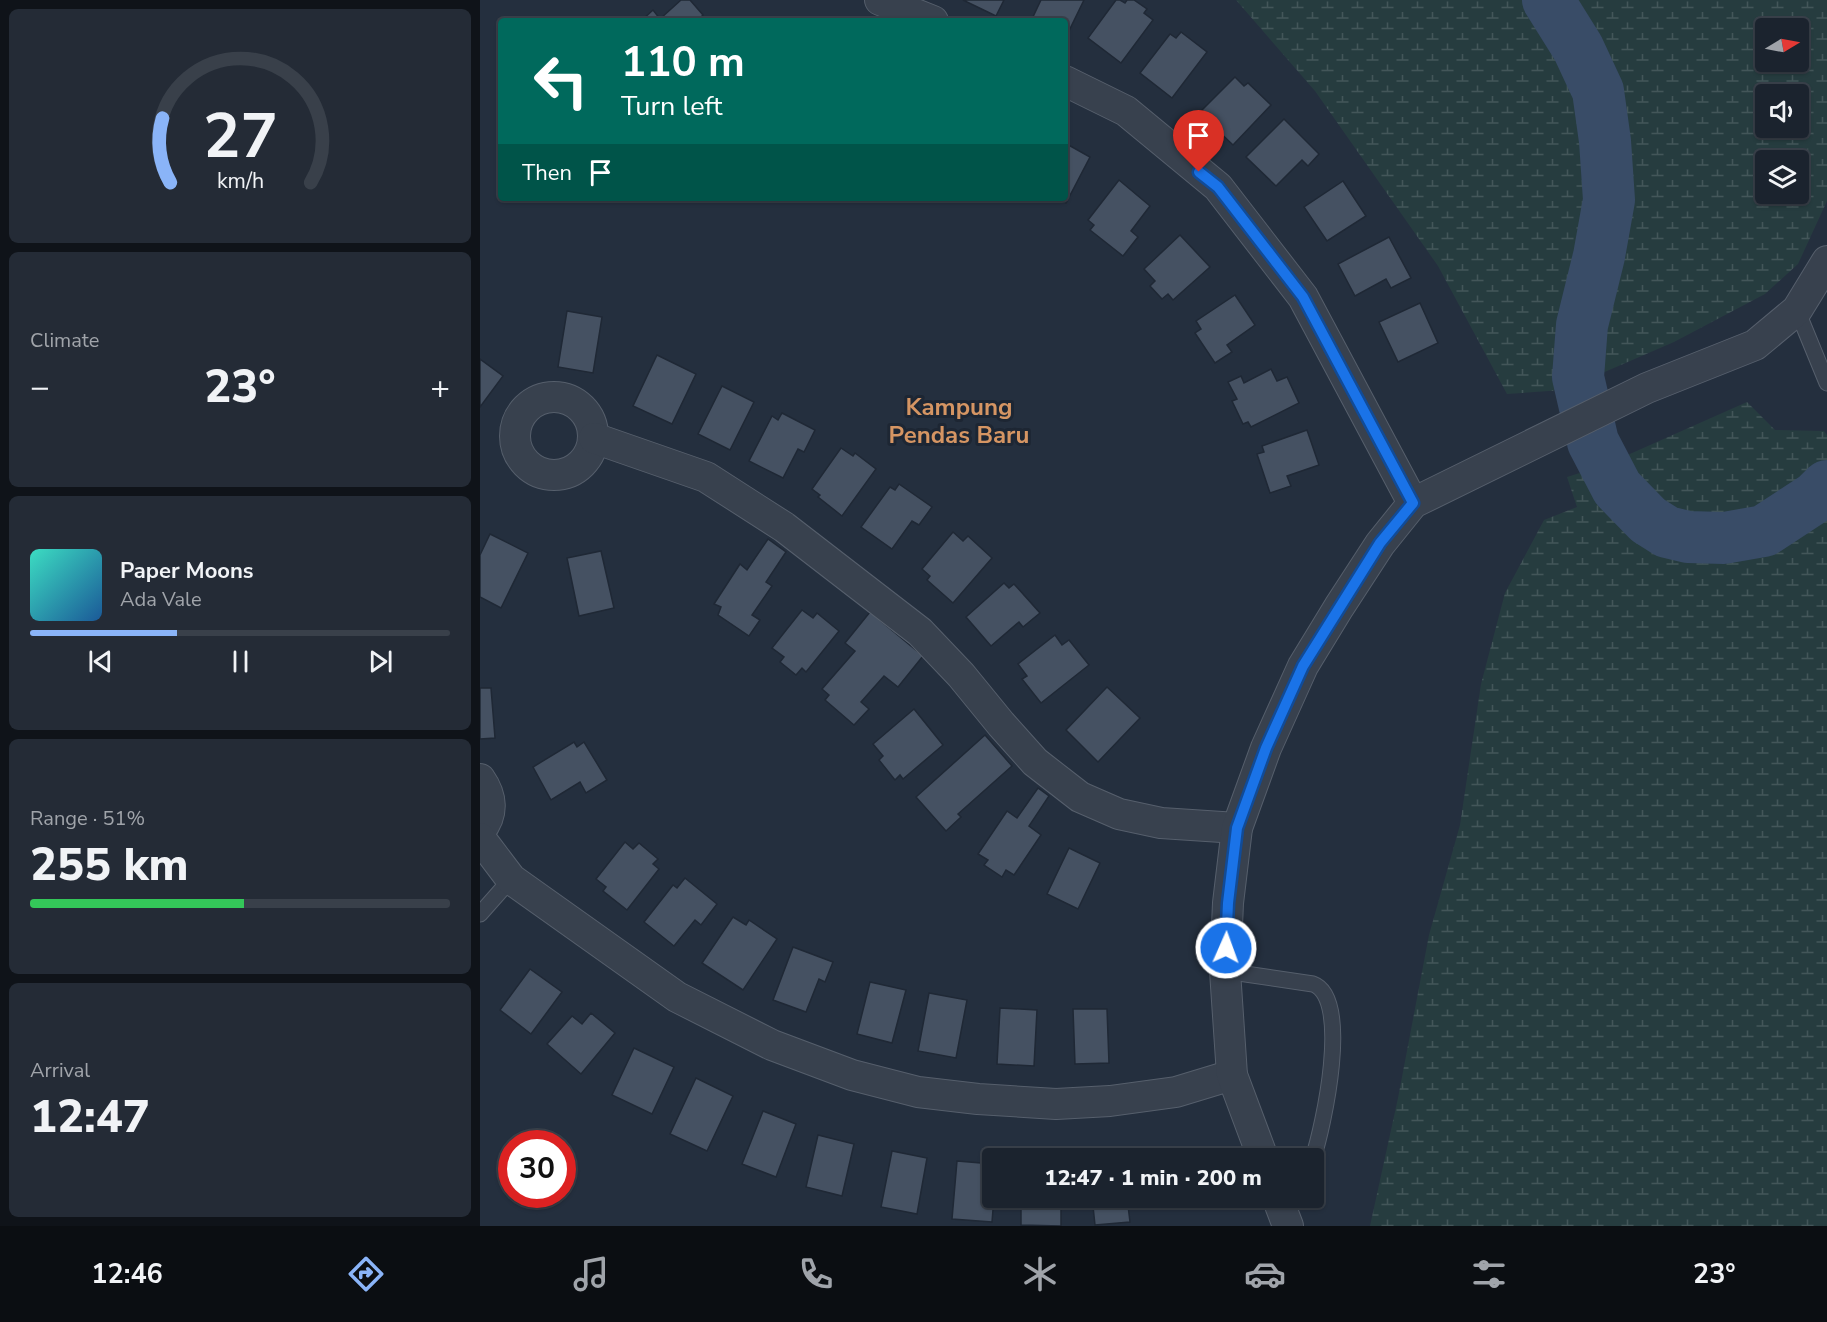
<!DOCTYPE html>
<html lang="en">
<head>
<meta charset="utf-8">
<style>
	:root { --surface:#1b232e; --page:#242b36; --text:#f1f3f6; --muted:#a0a4aa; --line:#39404a; --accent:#8ab4f8 }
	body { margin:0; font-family:"Nunito Sans",sans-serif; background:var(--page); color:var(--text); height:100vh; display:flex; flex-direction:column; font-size:22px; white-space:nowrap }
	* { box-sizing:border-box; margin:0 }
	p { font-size:20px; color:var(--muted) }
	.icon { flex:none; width:33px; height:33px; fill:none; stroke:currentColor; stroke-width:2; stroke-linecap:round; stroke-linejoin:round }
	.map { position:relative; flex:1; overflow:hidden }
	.drawer { display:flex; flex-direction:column; gap:9px; padding:9px; background:#0f1319; width:480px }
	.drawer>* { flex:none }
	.hud { position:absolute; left:18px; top:18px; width:570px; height:183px; border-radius:6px; box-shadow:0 2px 4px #0004,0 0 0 2px var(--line); background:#00695c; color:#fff; overflow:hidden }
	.needle { width:39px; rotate:80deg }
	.buttons { position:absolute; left:1275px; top:18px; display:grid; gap:12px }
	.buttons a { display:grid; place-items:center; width:54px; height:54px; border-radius:6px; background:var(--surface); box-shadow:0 2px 4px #0004,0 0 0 2px var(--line); font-size:30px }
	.speed { position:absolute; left:18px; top:1130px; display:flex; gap:12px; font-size:30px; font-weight:700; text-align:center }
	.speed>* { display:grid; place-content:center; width:78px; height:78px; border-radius:50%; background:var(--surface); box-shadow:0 2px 4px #0004,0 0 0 2px var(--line); line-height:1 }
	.speed .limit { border:9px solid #d22; background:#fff; color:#111 }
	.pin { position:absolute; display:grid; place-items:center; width:51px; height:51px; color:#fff; margin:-62px -26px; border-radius:50% 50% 50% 0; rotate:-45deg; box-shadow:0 0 6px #0007 }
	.pin .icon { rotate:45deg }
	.me { position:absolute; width:66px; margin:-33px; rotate:2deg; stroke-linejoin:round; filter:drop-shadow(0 0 4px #0008) }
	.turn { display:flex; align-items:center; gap:21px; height:126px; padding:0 24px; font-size:27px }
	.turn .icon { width:78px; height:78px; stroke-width:2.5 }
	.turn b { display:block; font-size:42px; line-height:51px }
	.then { display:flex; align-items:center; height:57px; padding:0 24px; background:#0003; gap:12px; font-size:22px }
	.big { font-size:45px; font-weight:800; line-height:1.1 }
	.drawer .widget { flex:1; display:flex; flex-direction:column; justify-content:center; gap:9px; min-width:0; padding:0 21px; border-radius:9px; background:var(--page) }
	.drawer .dial { align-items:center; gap:0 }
	.dial svg { height:156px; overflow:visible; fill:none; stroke:var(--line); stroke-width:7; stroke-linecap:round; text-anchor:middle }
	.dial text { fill:var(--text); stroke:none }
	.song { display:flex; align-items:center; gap:18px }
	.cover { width:72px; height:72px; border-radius:9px; background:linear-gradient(135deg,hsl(170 70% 55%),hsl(210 70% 35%)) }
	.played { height:6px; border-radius:3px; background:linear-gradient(90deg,var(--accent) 35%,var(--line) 35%) }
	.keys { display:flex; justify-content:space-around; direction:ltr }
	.heat { display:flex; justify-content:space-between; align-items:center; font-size:33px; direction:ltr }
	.charge { height:9px; border-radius:4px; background:linear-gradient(90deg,#34c759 51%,var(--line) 0) }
	.trip { position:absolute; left:502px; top:1148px; width:342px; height:60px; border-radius:6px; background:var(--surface); box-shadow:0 2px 4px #0004,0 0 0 2px var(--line); font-weight:800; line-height:60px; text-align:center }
	.tab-bar { display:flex; height:96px; justify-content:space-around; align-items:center; background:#0b0e12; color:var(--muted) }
	.tab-bar .icon { width:42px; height:42px }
	.tab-bar .selected { color:var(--accent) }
	.tab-bar b { font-size:27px; color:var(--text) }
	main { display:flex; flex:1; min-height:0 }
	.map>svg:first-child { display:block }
	.wetland { fill:url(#wetland-marsh); fill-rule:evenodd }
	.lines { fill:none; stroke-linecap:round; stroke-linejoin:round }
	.river { stroke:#394c67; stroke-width:52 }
	.building { fill:#455162; stroke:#1f2835; stroke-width:1.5 }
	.lane-casing { stroke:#565f6c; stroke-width:17 }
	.street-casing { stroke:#565f6c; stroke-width:32 }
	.lane { stroke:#38414e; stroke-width:15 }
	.street { stroke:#38414e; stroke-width:30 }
	.route-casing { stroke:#114b97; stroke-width:15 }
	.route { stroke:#1a73e8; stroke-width:10 }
	.labels { text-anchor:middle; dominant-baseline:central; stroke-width:6; stroke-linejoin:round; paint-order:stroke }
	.quarter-label { font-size:24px; font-weight:bold; fill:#d59563; stroke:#1d2633 }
</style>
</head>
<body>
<main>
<section class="drawer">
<div class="widget dial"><svg viewBox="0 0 100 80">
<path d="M14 69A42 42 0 1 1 86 69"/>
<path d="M14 69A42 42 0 0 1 10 36" stroke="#8ab4f8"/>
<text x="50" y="56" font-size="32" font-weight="700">27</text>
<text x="50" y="72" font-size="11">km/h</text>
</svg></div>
<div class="widget"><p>Climate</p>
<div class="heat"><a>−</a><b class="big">23°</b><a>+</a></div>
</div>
<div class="widget">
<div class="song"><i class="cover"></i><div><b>Paper Moons</b><p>Ada Vale</p></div></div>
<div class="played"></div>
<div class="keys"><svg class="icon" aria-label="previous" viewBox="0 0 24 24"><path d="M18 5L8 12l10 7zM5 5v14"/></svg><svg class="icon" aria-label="pause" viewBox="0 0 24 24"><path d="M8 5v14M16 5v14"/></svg><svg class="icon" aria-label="next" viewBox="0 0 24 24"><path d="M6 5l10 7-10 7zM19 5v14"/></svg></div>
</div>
<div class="widget"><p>Range · 51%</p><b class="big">255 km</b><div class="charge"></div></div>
<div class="widget"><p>Arrival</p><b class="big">12:47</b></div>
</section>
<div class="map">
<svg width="1347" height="1226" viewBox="0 0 1347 1226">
	<defs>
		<pattern id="wetland-marsh" width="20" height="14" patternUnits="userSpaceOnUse" patternTransform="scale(1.5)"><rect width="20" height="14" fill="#263c3f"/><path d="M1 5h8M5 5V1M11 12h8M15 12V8" fill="none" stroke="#435659"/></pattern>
	</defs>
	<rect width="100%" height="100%" fill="#242f3e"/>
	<!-- wetland -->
	<g class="wetland">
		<path d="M756,0H1347V201L1318,264L1285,294L1194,342L1083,390L1027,394L958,266L835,91ZM1286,28H1318V62H1286ZM1286,94H1318V128H1286ZM1286,160H1318V194H1286Z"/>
		<polygon points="1267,402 1295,430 1344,431 1347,435 1347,1226 890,1226 918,1098 949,935 980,825 1001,684 1025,593 1064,520 1097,507 1087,477 1125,465"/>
	</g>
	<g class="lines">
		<!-- river -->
		<polyline class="river" points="1068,0 1098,48 1118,91 1125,141 1129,200 1119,256 1102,325 1098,377 1113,442 1137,488 1168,520 1187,532 1208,537 1244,538 1284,531 1336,497 1347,486"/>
	</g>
	<!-- building -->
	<g class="building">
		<polygon points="201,0 210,0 223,15 217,21 161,21 173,10 180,19"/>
		<polygon points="483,0 524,0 516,16"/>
		<polygon points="561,0 604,0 585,39 585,21 551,21"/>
		<polygon points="636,0 640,0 645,3 647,0 654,0 667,9 664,13 673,20 641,63 608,38"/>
		<polygon points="701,32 727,52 692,98 660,73 690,34 696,38"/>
		<polygon points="755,77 764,86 768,83 791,105 753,145 730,123 731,119 722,110"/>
		<polygon points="804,119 839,154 828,166 822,160 796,186 766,157"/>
		<polygon points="585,143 610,157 586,203 576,198 585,198"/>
		<polygon points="639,180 670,206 651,231 658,237 643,256 610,230 614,225 608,220"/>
		<polygon points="863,181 886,216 847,241 824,207"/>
		<polygon points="700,235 730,267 693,300 688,294 682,299 670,286 675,281 664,269"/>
		<polygon points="909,237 931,278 911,288 906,279 875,296 858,264"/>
		<polygon points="755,295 775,325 747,345 752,352 735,363 715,333 721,329 716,321"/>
		<polygon points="940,303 958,343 918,362 899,322"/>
		<polygon points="87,311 122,317 113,373 78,367"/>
		<polygon points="177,355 216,374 192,424 153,406"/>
		<polygon points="0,359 23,376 0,407"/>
		<polygon points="791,369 797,381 807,377 819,403 771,427 768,422 763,424 752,401 757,399 748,382 761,376 764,383"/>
		<polygon points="242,386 274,402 250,450 218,434"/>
		<polygon points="302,413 335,430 324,452 318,449 303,478 269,461 292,416 298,420"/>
		<polygon points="827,430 839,465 807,476 811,486 790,493 777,454 784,452 782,446"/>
		<polygon points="361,448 373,456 375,453 396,469 362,516 338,497 340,495 332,489"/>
		<polygon points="419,484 452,507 439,525 432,521 412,549 381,527 410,487 415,490"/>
		<polygon points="473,532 483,541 488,536 512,558 473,603 447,580 450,576 442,569"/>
		<polygon points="10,534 48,553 21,608 0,597 0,555"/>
		<polygon points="288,539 306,552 286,582 292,586 272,615 280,620 269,636 238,615 241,607 234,604 260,564 267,570"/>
		<polygon points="121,551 134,608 99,616 87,558"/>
		<polygon points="524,583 529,588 534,584 560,613 543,627 539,622 511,646 486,617"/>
		<polygon points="322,610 333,618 337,613 359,631 326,672 322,668 316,675 300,662 304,657 292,648"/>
		<polygon points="390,612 443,656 418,687 404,676 381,702 389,709 374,725 345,700 349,695 342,689 375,651 365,643"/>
		<polygon points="575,635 582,645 589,640 609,665 561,703 542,679 547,676 538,664"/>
		<polygon points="627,687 660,718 618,762 586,730"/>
		<polygon points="0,688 11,688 15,738 0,739"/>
		<polygon points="434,709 463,745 423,779 420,775 415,780 399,760 403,756 393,744"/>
		<polygon points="505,735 532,766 478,814 481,817 466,831 436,797"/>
		<polygon points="94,742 97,747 104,742 127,780 106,793 100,782 71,800 53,767"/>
		<polygon points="558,788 569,796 549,826 561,835 534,875 526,870 522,877 504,865 508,860 498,854 527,811 537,818"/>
		<polygon points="145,842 153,849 159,843 178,859 173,864 179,869 147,910 123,891 126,887 116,879"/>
		<polygon points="589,848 620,863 598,909 567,894"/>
		<polygon points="205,878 237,904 221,925 215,920 194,946 164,922 193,885 197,888"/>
		<polygon points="253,917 266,925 269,920 297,939 263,990 222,963"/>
		<polygon points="313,947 353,962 345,982 339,979 326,1012 293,1000"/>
		<polygon points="50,969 82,992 51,1034 20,1010"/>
		<polygon points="390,982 426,990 412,1043 377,1034"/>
		<polygon points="449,993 487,1000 476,1058 438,1051"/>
		<polygon points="520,1008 557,1010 554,1066 517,1064"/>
		<polygon points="593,1009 627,1009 629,1063 595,1064"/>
		<polygon points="111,1013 135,1033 101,1074 67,1044 92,1016 102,1024"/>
		<polygon points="154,1048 194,1067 172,1114 132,1095"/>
		<polygon points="216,1078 253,1096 227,1151 190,1134"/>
		<polygon points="283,1111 316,1124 296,1177 262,1164"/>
		<polygon points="338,1135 374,1144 362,1196 326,1187"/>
		<polygon points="412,1151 447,1158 437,1214 401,1207"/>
		<polygon points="477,1161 513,1164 514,1197 512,1222 472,1219"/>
		<polygon points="541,1197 581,1197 581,1226 541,1225"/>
		<polygon points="612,1197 647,1197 650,1222 615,1225"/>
	</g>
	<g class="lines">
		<!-- lane casing -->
		<g class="lane-casing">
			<g id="lane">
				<polyline points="1317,310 1347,383"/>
				<polyline points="0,914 31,879"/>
				<path d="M745,971L833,984C872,998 843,1128 833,1158"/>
			</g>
		</g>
		<!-- street casing -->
		<g class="street-casing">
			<g id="street">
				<polyline points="400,0 453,21"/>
				<polyline points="585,81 646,111 738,187 823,297 933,503"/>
				<circle cx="74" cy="436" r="39"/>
				<polyline points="114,438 226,477 304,527 440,632 481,675 521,724 555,762 600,797 639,814 681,823 757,828"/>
				<path d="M0,779C12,796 14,814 0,831"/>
				<polyline points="0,838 31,879 197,997 292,1045 372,1075 438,1092 498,1099 576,1104 630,1101 696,1092 752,1075"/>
				<polyline points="783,1158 752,1075 745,971 748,903 757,828 786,748 823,666 859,607 900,544 933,503 1167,388 1275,345 1317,310 1347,261"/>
				<polyline points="797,1197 808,1226"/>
			</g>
		</g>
		<!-- lane -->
		<use href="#lane" class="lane"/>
		<!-- street -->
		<use href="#street" class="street"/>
	</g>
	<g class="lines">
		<!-- route casing -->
		<g class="route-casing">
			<polyline id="route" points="719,172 738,187 823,297 933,503 900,543 823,666 786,748 757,828 748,903 746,948"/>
		</g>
		<!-- route -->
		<use href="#route" class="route"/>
	</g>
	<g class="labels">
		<!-- quarter labels -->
		<g class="quarter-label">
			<text x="479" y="407">Kampung<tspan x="479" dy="28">Pendas Baru</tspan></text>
		</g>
	</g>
</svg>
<div class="buttons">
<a><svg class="needle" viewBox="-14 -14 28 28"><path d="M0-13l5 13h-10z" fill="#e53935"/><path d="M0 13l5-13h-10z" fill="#a0a4aa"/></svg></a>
<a><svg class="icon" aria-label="sound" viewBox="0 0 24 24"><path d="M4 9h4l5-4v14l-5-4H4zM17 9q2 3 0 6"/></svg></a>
<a><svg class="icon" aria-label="layers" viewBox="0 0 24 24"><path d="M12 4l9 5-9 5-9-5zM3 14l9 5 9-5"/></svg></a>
</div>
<div class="speed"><div class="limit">30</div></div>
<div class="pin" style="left:719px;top:172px;background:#d93025"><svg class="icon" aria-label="arrive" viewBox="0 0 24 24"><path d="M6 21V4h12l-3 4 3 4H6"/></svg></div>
<svg class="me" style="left:746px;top:948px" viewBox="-20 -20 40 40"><circle r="17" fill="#1a73e8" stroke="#fff" stroke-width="3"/><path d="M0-11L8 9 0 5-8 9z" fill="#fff"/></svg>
<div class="trip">12:47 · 1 min · 200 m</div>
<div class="hud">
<div class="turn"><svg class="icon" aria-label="left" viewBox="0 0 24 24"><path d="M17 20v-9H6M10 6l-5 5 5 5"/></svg><div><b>110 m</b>Turn left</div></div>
<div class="then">Then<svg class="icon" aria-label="arrive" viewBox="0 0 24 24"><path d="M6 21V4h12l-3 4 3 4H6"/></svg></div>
</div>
</div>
</main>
<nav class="tab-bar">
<b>12:46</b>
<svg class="icon selected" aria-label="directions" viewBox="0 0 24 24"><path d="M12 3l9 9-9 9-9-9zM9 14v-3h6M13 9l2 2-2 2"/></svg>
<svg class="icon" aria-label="music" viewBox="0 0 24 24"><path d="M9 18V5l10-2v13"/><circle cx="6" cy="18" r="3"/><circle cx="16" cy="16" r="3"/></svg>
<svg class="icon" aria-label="phone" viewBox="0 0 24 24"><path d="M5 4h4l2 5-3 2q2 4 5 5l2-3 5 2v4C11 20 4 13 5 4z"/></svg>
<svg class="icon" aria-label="climate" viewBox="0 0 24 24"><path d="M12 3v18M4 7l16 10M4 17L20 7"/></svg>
<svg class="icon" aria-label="car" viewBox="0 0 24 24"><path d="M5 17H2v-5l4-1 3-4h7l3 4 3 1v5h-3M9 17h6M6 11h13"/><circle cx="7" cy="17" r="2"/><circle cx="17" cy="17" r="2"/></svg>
<svg class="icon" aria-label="filters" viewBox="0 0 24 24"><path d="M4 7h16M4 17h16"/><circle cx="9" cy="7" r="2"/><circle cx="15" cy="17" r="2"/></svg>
<b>23°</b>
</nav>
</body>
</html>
